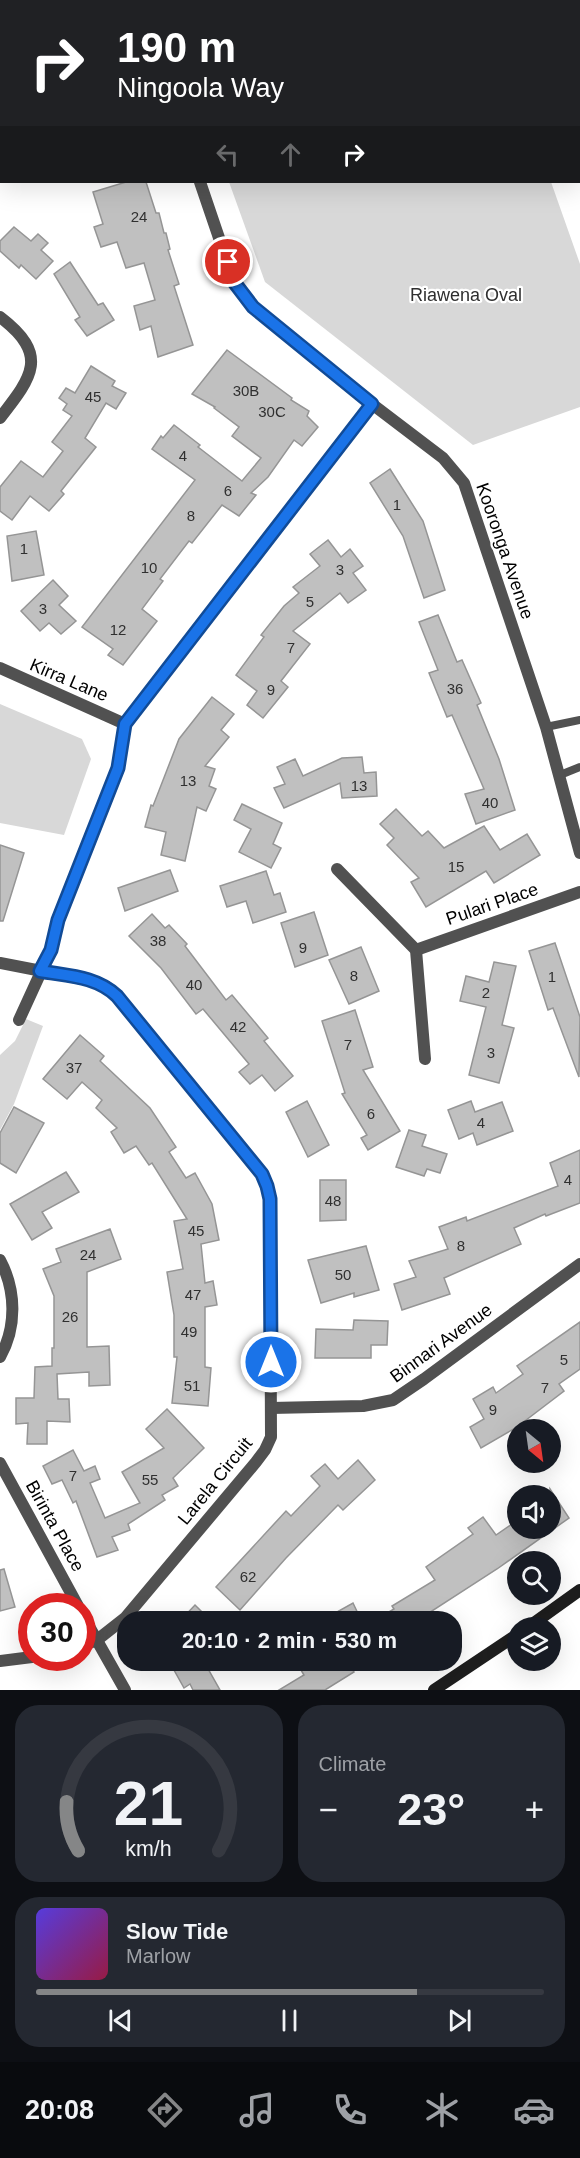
<!DOCTYPE html>
<html lang="en">
<head>
<meta charset="utf-8">
<style>
	:root { --surface:#171b24; --page:#242831; --text:#f1f3f6; --muted:#9ea1a6; --line:#363941; --accent:#858687 }
	body { margin:0; font-family:Arial,sans-serif; background:var(--page); color:var(--text); height:100vh; display:flex; flex-direction:column; font-size:22px; white-space:nowrap }
	* { box-sizing:border-box; margin:0 }
	p { font-size:20px; color:var(--muted) }
	.icon { flex:none; width:33px; height:33px; fill:none; stroke:currentColor; stroke-width:2; stroke-linecap:round; stroke-linejoin:round }
	.map { position:relative; height:1690px; overflow:hidden }
	.sheet { display:flex; flex-direction:column; gap:15px; padding:15px; background:#0d0f14; flex:1 }
	.sheet>* { flex:none }
	.top-card { position:absolute; left:0px; top:0px; width:580px; height:183px; box-shadow:0 6px 24px #0002; background:#202124; color:#fff; overflow:hidden }
	.needle { width:39px; rotate:151deg }
	.tools { position:absolute; left:507px; top:1419px; display:grid; gap:12px }
	.tools a { display:grid; place-items:center; width:54px; height:54px; border-radius:50%; background:var(--surface); box-shadow:0 6px 24px #0002; font-size:30px }
	.speed { position:absolute; left:18px; top:1593px; display:flex; gap:12px; font-size:30px; font-weight:700; text-align:center }
	.speed>* { display:grid; place-content:center; width:78px; height:78px; border-radius:50%; background:var(--surface); box-shadow:0 6px 24px #0002; line-height:1 }
	.speed .limit { border:9px solid #d22; background:#fff; color:#111 }
	.pin { position:absolute; display:grid; place-items:center; width:51px; height:51px; color:#fff; margin:-26px; border:3px solid #fff; border-radius:50%; box-shadow:0 2px 6px #0007 }
	.me { position:absolute; width:66px; margin:-33px; rotate:0deg; stroke-linejoin:round; filter:drop-shadow(0 0 4px #0008) }
	.turn { display:flex; align-items:center; gap:21px; height:126px; padding:0 18px; font-size:27px }
	.turn .icon { width:78px; height:78px; stroke-width:2.5 }
	.turn b { display:block; font-size:42px; line-height:51px }
	.lanes { display:flex; align-items:center; height:57px; padding:0 18px; background:#0003; justify-content:center; gap:30px; direction:ltr }
	.lanes .off { opacity:.35 }
	.big { font-size:45px; font-weight:700; line-height:1.1 }
	.sheet .tile { flex:1; display:flex; flex-direction:column; justify-content:center; gap:9px; min-width:0; padding:0 21px; border-radius:24px; background:var(--page) }
	.sheet .dial { align-items:center; gap:0 }
	.dial svg { height:156px; overflow:visible; fill:none; stroke:var(--line); stroke-width:7; stroke-linecap:round; text-anchor:middle }
	.dial text { fill:var(--text); stroke:none }
	.song { display:flex; align-items:center; gap:18px }
	.cover { width:72px; height:72px; border-radius:9px; background:linear-gradient(135deg,hsl(250 70% 55%),hsl(340 70% 35%)) }
	.played { height:6px; border-radius:3px; background:linear-gradient(90deg,var(--accent) 75%,var(--line) 75%) }
	.keys { display:flex; justify-content:space-around; direction:ltr }
	.heat { display:flex; justify-content:space-between; align-items:center; font-size:33px; direction:ltr }
	.sheet .tiles { flex:1; display:grid; gap:15px; grid-template-columns:1fr 1fr }
	.tile:last-child { grid-column:span 2 }
	.trip { position:absolute; left:117px; top:1611px; width:345px; height:60px; border-radius:24px; background:var(--surface); box-shadow:0 6px 24px #0002; font-weight:700; line-height:60px; text-align:center }
	.dock { display:flex; height:96px; justify-content:space-around; align-items:center; background:#090b0e; color:var(--muted) }
	.dock .icon { width:42px; height:42px }
	.dock .on { color:var(--accent) }
	.dock b { font-size:27px; color:var(--text) }
	.map>svg:first-child { display:block }
	.park { fill:#d8d8d8 }
	.lines { fill:none; stroke-linecap:round; stroke-linejoin:round }
	.stream { stroke:#9f9f9f; stroke-width:5 }
	.building { fill:#c0c0c0; stroke:#959595; stroke-width:1.5 }
	.lane { stroke:#515151; stroke-width:8 }
	.street { stroke:#515151; stroke-width:12 }
	.secondary { stroke:#1e1e1e; stroke-width:12 }
	.route-casing { stroke:#114b97; stroke-width:15 }
	.route { stroke:#1a73e8; stroke-width:10 }
	.labels { text-anchor:middle; dominant-baseline:central; stroke-width:4.5; stroke-linejoin:round; paint-order:stroke }
	.number-label { font-size:15px; fill:#303030 }
	.park-label { font-size:18px; fill:#2f2f2f; stroke:#fff }
	.street-label { font-size:18px; fill:#000; stroke:#fff }
</style>
</head>
<body>
<div class="map">
<svg width="580" height="1690" viewBox="0 0 580 1690">
	<rect width="100%" height="100%" fill="#fff"/>
	<!-- park -->
	<g class="park">
		<polygon points="220,0 487,0 487,1 219,1"/>
		<polygon points="229,182 551,182 580,264 580,407 473,445 265,282"/>
		<polygon points="0,704 82,739 91,759 64,835 0,823"/>
		<polygon points="26,1019 43,1026 14,1104 0,1130 0,1055 15,1041"/>
	</g>
	<g class="lines">
		<!-- stream -->
		<g class="stream">
			<polyline points="566,0 567,2"/>
			<polyline points="579,39 580,42"/>
		</g>
	</g>
	<!-- building -->
	<g class="building">
		<polygon points="126,182 146,182 156,213 159,213 164,233 166,233 170,249 168,250 179,284 174,286 193,345 158,357 151,326 140,330 134,306 155,300 144,263 126,268 117,242 101,247 94,227 103,224 93,192"/>
		<polygon points="14,227 31,241 38,234 48,243 41,250 53,261 36,279 21,265 19,268 0,251 0,241"/>
		<polygon points="70,262 98,305 103,303 114,320 87,336 75,320 80,317 54,274"/>
		<polygon points="227,350 292,398 291,400 309,411 307,416 318,427 302,446 294,440 268,477 251,493 256,495 239,516 222,505 192,543 189,541 160,579 163,581 142,609 157,621 123,665 108,655 113,649 82,627 195,480 152,449 161,436 163,438 174,425 200,445 198,447 242,481 261,458 232,436 239,427 214,408 215,407 192,394"/>
		<polygon points="91,366 115,381 112,386 126,393 116,409 106,403 85,438 96,447 61,491 64,494 49,511 30,496 12,520 0,511 0,487 21,461 43,477 63,451 52,442 72,416 63,410 67,404 59,398 66,388 75,393"/>
		<polygon points="390,469 423,521 445,590 424,598 403,536 370,483"/>
		<polygon points="36,531 44,575 12,581 7,536"/>
		<polygon points="328,540 341,557 350,549 363,566 353,573 366,590 348,603 340,593 293,631 310,644 281,681 288,687 263,718 247,705 257,691 236,675 264,637 261,635 284,606 299,593 293,587 320,566 310,554"/>
		<polygon points="53,580 68,596 59,605 76,621 61,634 49,623 40,631 21,611"/>
		<polygon points="438,615 457,662 462,660 481,703 477,705 499,759 515,810 476,824 465,794 484,789 452,715 447,717 429,673 438,670 419,622"/>
		<polygon points="212,697 234,714 221,730 229,737 205,766 215,769 209,786 216,789 206,811 197,807 185,861 161,855 166,832 145,827 151,805 153,806 179,739"/>
		<polygon points="362,757 364,773 376,772 377,796 342,798 340,783 284,808 274,788 285,784 277,767 295,759 303,776 342,758"/>
		<polygon points="242,804 282,823 273,844 281,848 271,868 239,852 251,829 234,820"/>
		<polygon points="396,809 422,836 428,831 444,848 484,826 500,850 527,834 540,855 494,883 486,871 426,907 411,882 419,878 387,845 394,838 380,824"/>
		<polygon points="0,845 24,853 3,921 0,921"/>
		<polygon points="170,870 178,891 125,911 118,888"/>
		<polygon points="266,871 274,895 280,893 286,912 253,923 246,901 227,907 220,886"/>
		<polygon points="314,912 328,955 295,967 281,923"/>
		<polygon points="152,914 165,928 169,925 187,944 185,946 226,1000 232,995 268,1038 264,1041 293,1076 275,1091 262,1075 250,1084 239,1072 249,1064 203,1009 196,1014 161,968 129,936"/>
		<polygon points="555,943 580,1017 579,1077 553,1008 548,1010 529,951"/>
		<polygon points="361,947 379,991 349,1004 329,960"/>
		<polygon points="494,962 516,966 502,1025 514,1028 499,1083 469,1075 486,1007 460,1001 466,976 489,982"/>
		<polygon points="355,1010 373,1067 363,1070 400,1131 368,1150 361,1138 367,1135 342,1094 345,1093 322,1021"/>
		<polygon points="80,1035 104,1056 100,1061 150,1108 176,1147 169,1152 186,1178 195,1173 212,1204 219,1240 201,1244 205,1283 213,1281 217,1305 205,1307 205,1367 211,1368 208,1406 172,1403 177,1357 174,1357 174,1315 167,1272 183,1269 174,1221 187,1219 152,1163 149,1165 136,1146 124,1153 111,1132 117,1128 96,1108 102,1100 82,1082 67,1099 43,1079"/>
		<polygon points="307,1101 329,1145 308,1157 286,1112"/>
		<polygon points="471,1101 475,1112 502,1102 513,1131 477,1145 473,1133 459,1139 448,1110"/>
		<polygon points="14,1107 44,1123 16,1173 0,1163 0,1133"/>
		<polygon points="409,1130 426,1135 422,1146 447,1154 440,1173 427,1169 424,1176 396,1167"/>
		<polygon points="580,1150 580,1203 546,1216 545,1214 514,1228 521,1244 444,1278 450,1294 402,1310 394,1284 416,1277 409,1261 448,1249 439,1227 466,1217 467,1221 558,1186 550,1163"/>
		<polygon points="66,1172 79,1192 42,1212 52,1228 32,1240 10,1204"/>
		<polygon points="320,1180 346,1180 346,1220 320,1221"/>
		<polygon points="110,1229 121,1259 87,1272 87,1347 109,1346 110,1385 89,1386 89,1372 57,1374 58,1399 69,1399 70,1422 47,1421 47,1444 27,1444 28,1423 16,1424 16,1398 34,1398 35,1367 52,1366 52,1348 54,1348 54,1296 43,1269 61,1262 56,1249"/>
		<polygon points="366,1246 379,1290 354,1297 354,1293 321,1303 308,1260"/>
		<polygon points="354,1320 388,1321 387,1345 371,1345 371,1358 315,1358 316,1329 353,1330"/>
		<polygon points="580,1322 580,1369 559,1384 564,1391 517,1427 481,1448 470,1427 484,1419 473,1399 493,1387 496,1393 523,1374 517,1366"/>
		<polygon points="167,1409 204,1448 173,1478 178,1486 162,1495 165,1500 128,1524 130,1530 112,1537 118,1550 97,1557 76,1501 73,1503 62,1480 52,1484 43,1466 73,1450 84,1471 95,1466 100,1479 90,1483 105,1518 140,1503 122,1472 164,1448 146,1429"/>
		<polygon points="358,1460 375,1480 343,1510 338,1505 286,1558 240,1610 216,1587 286,1511 291,1516 320,1486 311,1476 325,1464 338,1479"/>
		<polygon points="550,1489 569,1518 497,1569 415,1622 372,1622 394,1609 392,1606 435,1580 426,1567 473,1534 468,1528 483,1517 496,1535 515,1522 518,1528 550,1528"/>
		<polygon points="4,1569 15,1607 0,1611 0,1570"/>
		<polygon points="353,1603 362,1622 319,1622"/>
		<polygon points="195,1605 212,1622 179,1622"/>
		<polygon points="191,1660 203,1660 220,1690 193,1690 190,1684 184,1688 174,1670"/>
		<polygon points="295,1660 347,1660 354,1672 325,1690 279,1690 304,1675"/>
	</g>
	<g class="lines">
		<!-- lane -->
		<g class="lane">
			<polyline points="546,727 580,720"/>
			<polyline points="560,775 580,767"/>
		</g>
		<!-- street -->
		<g class="street">
			<polyline points="196,2 197,0"/>
			<polyline points="200,182 234,282 253,307 372,404 443,458 464,483 546,727 580,853"/>
			<path d="M0,317C50,355 32,377 0,418"/>
			<polyline points="0,668 125,724"/>
			<polyline points="337,869 416,950 425,1059"/>
			<polyline points="416,950 580,892"/>
			<polyline points="0,963 88,980 107,987 117,996 262,1174 267,1186 270,1199 271,1437 265,1450 256,1462 125,1618 97,1640 82,1646"/>
			<polyline points="19,1020 51,950 58,920 118,768 125,724 372,404"/>
			<path d="M0,1260C16,1290 17,1327 0,1357"/>
			<polyline points="271,1408 363,1406 393,1400 424,1379 580,1264"/>
			<polyline points="0,1463 78,1606"/>
			<polyline points="82,1614 125,1690"/>
			<polyline points="0,1661 32,1657"/>
		</g>
		<!-- secondary -->
		<g class="secondary">
			<polyline points="524,0 525,2"/>
			<polyline points="579,165 580,168"/>
			<polyline points="527,1628 580,1590"/>
			<polyline points="434,1690 518,1634"/>
		</g>
	</g>
	<g class="lines">
		<!-- route casing -->
		<g class="route-casing">
			<path id="route" d="M228,262L234,282L253,307L372,404L125,724L118,768L58,920L51,950L40,971C68,976 96,976 117,996L262,1174L267,1186L270,1199L271,1362"/>
		</g>
		<!-- route -->
		<use href="#route" class="route"/>
	</g>
	<g class="labels">
		<!-- number labels -->
		<g class="number-label">
			<text x="139" y="216">24</text>
			<text x="246" y="390">30B</text>
			<text x="93" y="396">45</text>
			<text x="272" y="411">30C</text>
			<text x="183" y="455">4</text>
			<text x="228" y="490">6</text>
			<text x="397" y="504">1</text>
			<text x="191" y="515">8</text>
			<text x="24" y="548">1</text>
			<text x="149" y="567">10</text>
			<text x="340" y="569">3</text>
			<text x="310" y="601">5</text>
			<text x="43" y="608">3</text>
			<text x="118" y="629">12</text>
			<text x="291" y="647">7</text>
			<text x="455" y="688">36</text>
			<text x="271" y="689">9</text>
			<text x="188" y="780">13</text>
			<text x="359" y="785">13</text>
			<text x="490" y="802">40</text>
			<text x="456" y="866">15</text>
			<text x="158" y="940">38</text>
			<text x="303" y="947">9</text>
			<text x="354" y="975">8</text>
			<text x="552" y="976">1</text>
			<text x="194" y="984">40</text>
			<text x="486" y="992">2</text>
			<text x="238" y="1026">42</text>
			<text x="348" y="1044">7</text>
			<text x="491" y="1052">3</text>
			<text x="74" y="1067">37</text>
			<text x="371" y="1113">6</text>
			<text x="481" y="1122">4</text>
			<text x="568" y="1179">4</text>
			<text x="333" y="1200">48</text>
			<text x="196" y="1230">45</text>
			<text x="461" y="1245">8</text>
			<text x="88" y="1254">24</text>
			<text x="343" y="1274">50</text>
			<text x="193" y="1294">47</text>
			<text x="70" y="1316">26</text>
			<text x="189" y="1331">49</text>
			<text x="564" y="1359">5</text>
			<text x="192" y="1385">51</text>
			<text x="545" y="1387">7</text>
			<text x="493" y="1409">9</text>
			<text x="73" y="1475">7</text>
			<text x="150" y="1479">55</text>
			<text x="248" y="1576">62</text>
		</g>
		<!-- park labels -->
		<g class="park-label">
			<text x="466" y="295">Riawena Oval</text>
		</g>
		<!-- street labels -->
		<g class="street-label">
			<text transform="translate(505 551) rotate(71)">Kooronga Avenue</text>
			<text transform="translate(69 680) rotate(23)">Kirra Lane</text>
			<text transform="translate(492 904) rotate(-19)">Pulari Place</text>
			<text transform="translate(441 1343) rotate(-36)">Binnari Avenue</text>
			<text transform="translate(215 1481) rotate(-51)">Larela Circuit</text>
			<text transform="translate(55 1526) rotate(61)">Birinta Place</text>
		</g>
	</g>
</svg>
<div class="tools">
<a><svg class="needle" viewBox="-14 -14 28 28"><path d="M0-13l5 13h-10z" fill="#e53935"/><path d="M0 13l5-13h-10z" fill="#9ea1a6"/></svg></a>
<a><svg class="icon" aria-label="sound" viewBox="0 0 24 24"><path d="M4 9h4l5-4v14l-5-4H4zM17 9q2 3 0 6"/></svg></a>
<a><svg class="icon" aria-label="search" viewBox="0 0 24 24"><circle cx="10" cy="10" r="6"/><path d="M15 15l6 6"/></svg></a>
<a><svg class="icon" aria-label="layers" viewBox="0 0 24 24"><path d="M12 4l9 5-9 5-9-5zM3 14l9 5 9-5"/></svg></a>
</div>
<div class="speed"><div class="limit">30</div></div>
<div class="pin" style="left:228px;top:262px;background:#d93025"><svg class="icon" aria-label="arrive" viewBox="0 0 24 24"><path d="M6 21V4h12l-3 4 3 4H6"/></svg></div>
<svg class="me" style="left:271px;top:1362px" viewBox="-20 -20 40 40"><circle r="17" fill="#1a73e8" stroke="#fff" stroke-width="3"/><path d="M0-11L8 9 0 5-8 9z" fill="#fff"/></svg>
<div class="trip">20:10 · 2 min · 530 m</div>
<div class="top-card">
<div class="turn"><svg class="icon" aria-label="right" viewBox="0 0 24 24"><path d="M7 20v-9h11M14 6l5 5-5 5"/></svg><div><b>190 m</b>Ningoola Way</div></div>
<div class="lanes"><svg class="icon off" aria-label="left" viewBox="0 0 24 24"><path d="M17 20v-9H6M10 6l-5 5 5 5"/></svg><svg class="icon off" aria-label="ahead" viewBox="0 0 24 24"><path d="M12 20V5M6 11l6-6 6 6"/></svg><svg class="icon" aria-label="right" viewBox="0 0 24 24"><path d="M7 20v-9h11M14 6l5 5-5 5"/></svg></div>
</div>
</div>
<section class="sheet">
<div class="tiles">
<div class="tile dial"><svg viewBox="0 0 100 80">
<path d="M14 69A42 42 0 1 1 86 69"/>
<path d="M14 69A42 42 0 0 1 8 44" stroke="#858687"/>
<text x="50" y="56" font-size="32" font-weight="700">21</text>
<text x="50" y="72" font-size="11">km/h</text>
</svg></div>
<div class="tile"><p>Climate</p>
<div class="heat"><a>−</a><b class="big">23°</b><a>+</a></div>
</div>
<div class="tile">
<div class="song"><i class="cover"></i><div><b>Slow Tide</b><p>Marlow</p></div></div>
<div class="played"></div>
<div class="keys"><svg class="icon" aria-label="previous" viewBox="0 0 24 24"><path d="M18 5L8 12l10 7zM5 5v14"/></svg><svg class="icon" aria-label="pause" viewBox="0 0 24 24"><path d="M8 5v14M16 5v14"/></svg><svg class="icon" aria-label="next" viewBox="0 0 24 24"><path d="M6 5l10 7-10 7zM19 5v14"/></svg></div>
</div>
</div>
</section>
<nav class="dock">
<b>20:08</b>
<svg class="icon on" aria-label="directions" viewBox="0 0 24 24"><path d="M12 3l9 9-9 9-9-9zM9 14v-3h6M13 9l2 2-2 2"/></svg>
<svg class="icon" aria-label="music" viewBox="0 0 24 24"><path d="M9 18V5l10-2v13"/><circle cx="6" cy="18" r="3"/><circle cx="16" cy="16" r="3"/></svg>
<svg class="icon" aria-label="phone" viewBox="0 0 24 24"><path d="M5 4h4l2 5-3 2q2 4 5 5l2-3 5 2v4C11 20 4 13 5 4z"/></svg>
<svg class="icon" aria-label="climate" viewBox="0 0 24 24"><path d="M12 3v18M4 7l16 10M4 17L20 7"/></svg>
<svg class="icon" aria-label="car" viewBox="0 0 24 24"><path d="M5 17H2v-5l4-1 3-4h7l3 4 3 1v5h-3M9 17h6M6 11h13"/><circle cx="7" cy="17" r="2"/><circle cx="17" cy="17" r="2"/></svg>
</nav>
</body>
</html>
